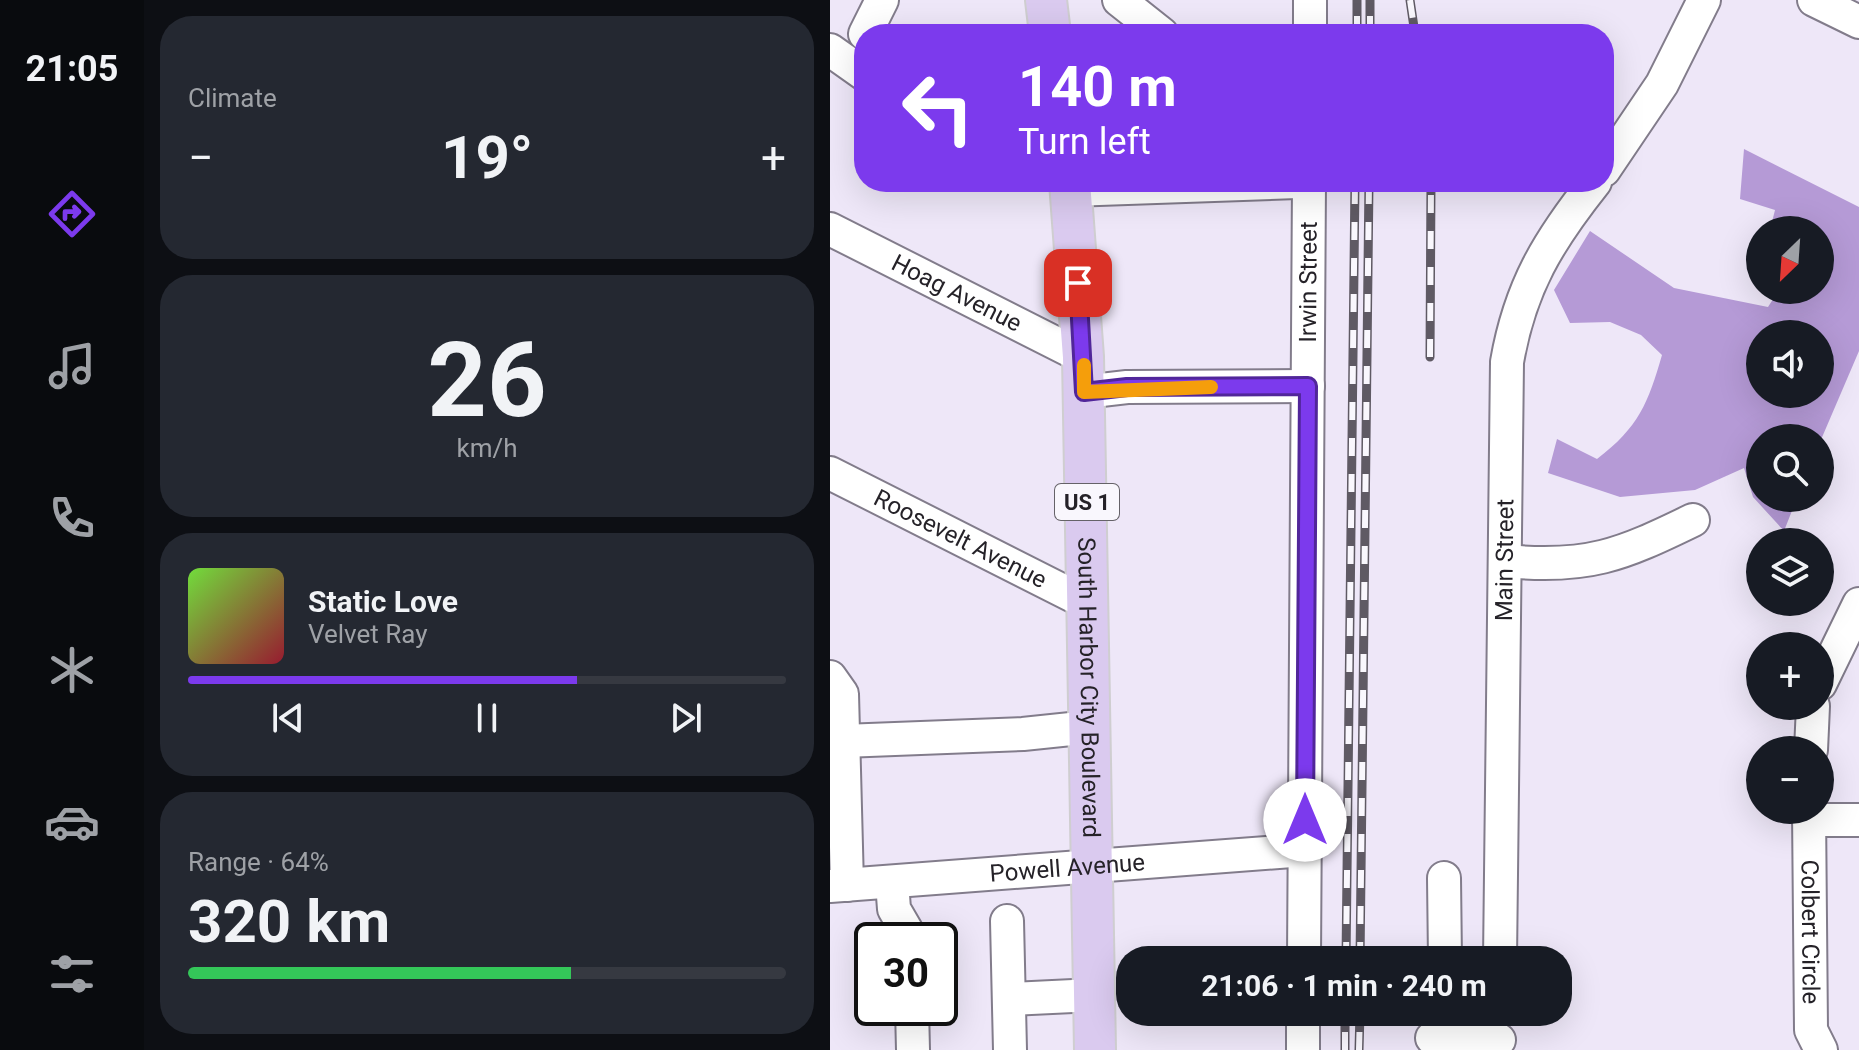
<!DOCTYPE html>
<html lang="en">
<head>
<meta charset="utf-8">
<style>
	:root { --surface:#171b24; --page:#242831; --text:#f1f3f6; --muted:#9ea1a6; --line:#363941; --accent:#7c3aed }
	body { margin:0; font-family:Roboto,sans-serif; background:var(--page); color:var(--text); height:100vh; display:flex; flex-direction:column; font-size:30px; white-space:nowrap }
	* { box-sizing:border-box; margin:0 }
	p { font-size:26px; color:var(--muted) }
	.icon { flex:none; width:44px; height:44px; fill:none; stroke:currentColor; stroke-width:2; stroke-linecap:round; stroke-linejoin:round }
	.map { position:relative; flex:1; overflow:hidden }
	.drawer { display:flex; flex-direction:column; gap:16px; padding:16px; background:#0d0f14; width:686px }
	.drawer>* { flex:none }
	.top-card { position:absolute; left:24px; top:24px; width:760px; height:168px; border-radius:32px; box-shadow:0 8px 32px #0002; background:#7c3aed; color:#fff; overflow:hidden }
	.needle { width:52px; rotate:205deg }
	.buttons { position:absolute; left:916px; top:216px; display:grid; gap:16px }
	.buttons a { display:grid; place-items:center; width:88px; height:88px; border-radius:50%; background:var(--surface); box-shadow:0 8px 32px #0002; font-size:40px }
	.speed { position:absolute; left:24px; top:922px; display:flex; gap:16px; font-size:40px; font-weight:700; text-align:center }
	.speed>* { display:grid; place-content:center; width:104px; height:104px; border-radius:50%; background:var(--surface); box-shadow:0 8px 32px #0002; line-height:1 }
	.speed .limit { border:4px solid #111; border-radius:12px; background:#fff; color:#111 }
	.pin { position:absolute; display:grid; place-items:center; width:68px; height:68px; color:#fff; margin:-34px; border-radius:16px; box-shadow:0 4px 12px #0006 }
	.me { position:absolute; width:88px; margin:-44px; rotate:0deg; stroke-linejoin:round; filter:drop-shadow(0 0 6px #0008) }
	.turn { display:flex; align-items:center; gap:28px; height:168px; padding:0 32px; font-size:36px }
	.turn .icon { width:104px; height:104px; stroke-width:2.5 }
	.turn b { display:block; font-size:56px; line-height:68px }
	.big { font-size:60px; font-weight:700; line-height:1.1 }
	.drawer .tile { flex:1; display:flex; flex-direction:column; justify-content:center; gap:12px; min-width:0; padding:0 28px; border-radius:32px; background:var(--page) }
	.drawer .dial { align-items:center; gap:0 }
	.dial b { font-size:104px; line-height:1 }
	.song { display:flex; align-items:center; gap:24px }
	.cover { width:96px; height:96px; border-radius:12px; background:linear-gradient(135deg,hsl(100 70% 55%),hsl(350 70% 35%)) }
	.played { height:8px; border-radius:4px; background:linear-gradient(90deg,var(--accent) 65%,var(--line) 65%) }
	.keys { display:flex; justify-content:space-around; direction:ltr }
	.heat { display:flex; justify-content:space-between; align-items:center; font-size:44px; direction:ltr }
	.charge { height:12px; border-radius:6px; background:linear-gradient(90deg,#34c759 64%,var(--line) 0) }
	.trip { position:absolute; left:286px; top:946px; width:456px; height:80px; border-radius:32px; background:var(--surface); box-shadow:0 8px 32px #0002; font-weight:700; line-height:80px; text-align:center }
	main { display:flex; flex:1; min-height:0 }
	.tabs { display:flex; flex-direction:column; width:144px; justify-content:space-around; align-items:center; background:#090b0e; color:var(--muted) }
	.tabs .icon { width:56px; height:56px }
	.tabs .on { color:var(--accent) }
	.tabs b { font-size:36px; color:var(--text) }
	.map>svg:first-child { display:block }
	.forest { fill:#b59ad6; fill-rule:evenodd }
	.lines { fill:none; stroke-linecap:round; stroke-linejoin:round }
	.minor-casing { stroke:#827c8b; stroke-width:36 }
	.major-casing { stroke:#cfced0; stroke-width:44 }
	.minor { stroke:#fff; stroke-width:32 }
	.major { stroke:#dacaef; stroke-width:40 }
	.rail-casing { stroke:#5f5a64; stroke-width:9 }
	.rail { stroke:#f9f7fd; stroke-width:6; stroke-dasharray:18; stroke-linecap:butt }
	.route-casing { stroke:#51269a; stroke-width:20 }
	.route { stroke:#7c3aed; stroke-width:14 }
	.slow { stroke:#f59e0b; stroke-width:14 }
	.labels { text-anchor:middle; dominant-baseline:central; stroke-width:8; stroke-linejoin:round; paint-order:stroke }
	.shield { fill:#f9f7fd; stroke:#656268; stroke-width:2 }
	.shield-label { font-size:22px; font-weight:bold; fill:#252228 }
	.street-label { font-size:24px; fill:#252228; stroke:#f9f7fd }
</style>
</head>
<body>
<main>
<nav class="tabs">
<b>21:05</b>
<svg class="icon on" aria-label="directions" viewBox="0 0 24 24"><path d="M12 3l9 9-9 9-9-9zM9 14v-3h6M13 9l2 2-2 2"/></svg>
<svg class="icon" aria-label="music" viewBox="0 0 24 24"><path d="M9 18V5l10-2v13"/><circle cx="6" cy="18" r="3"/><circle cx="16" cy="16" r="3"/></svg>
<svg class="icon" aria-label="phone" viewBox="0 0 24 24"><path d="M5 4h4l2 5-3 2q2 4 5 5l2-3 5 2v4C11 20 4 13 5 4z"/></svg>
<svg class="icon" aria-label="climate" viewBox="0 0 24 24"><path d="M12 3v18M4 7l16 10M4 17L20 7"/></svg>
<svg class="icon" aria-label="car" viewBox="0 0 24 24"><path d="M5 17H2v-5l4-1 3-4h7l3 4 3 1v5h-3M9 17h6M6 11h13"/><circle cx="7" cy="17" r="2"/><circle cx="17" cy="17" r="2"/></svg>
<svg class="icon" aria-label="filters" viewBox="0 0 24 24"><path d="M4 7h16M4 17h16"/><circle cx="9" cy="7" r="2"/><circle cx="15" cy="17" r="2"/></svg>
</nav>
<section class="drawer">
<div class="tile"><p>Climate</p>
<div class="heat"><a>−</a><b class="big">19°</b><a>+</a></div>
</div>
<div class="tile dial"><b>26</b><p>km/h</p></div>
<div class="tile">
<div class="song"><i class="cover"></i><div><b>Static Love</b><p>Velvet Ray</p></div></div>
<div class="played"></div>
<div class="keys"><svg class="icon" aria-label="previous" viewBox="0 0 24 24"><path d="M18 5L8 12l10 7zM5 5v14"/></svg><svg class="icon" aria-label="pause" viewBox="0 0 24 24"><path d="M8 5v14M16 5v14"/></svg><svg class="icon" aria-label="next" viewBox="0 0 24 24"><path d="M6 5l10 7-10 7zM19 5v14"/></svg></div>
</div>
<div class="tile"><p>Range · 64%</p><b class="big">320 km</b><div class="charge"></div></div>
</section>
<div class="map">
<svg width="1029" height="1050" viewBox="0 0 1029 1050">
	<rect width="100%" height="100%" fill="#eee7f8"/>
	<!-- forest -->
	<path class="forest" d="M914,149L1029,207V351L990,442V438H930V498H967L954,531L923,497L914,468L865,490L790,497L718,473L727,439L767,459C809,427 818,403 832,355L811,335L780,322L740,323L724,290L760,231L844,288L938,307L949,290H990V230H940L945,210L910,199ZM990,334V394H930V334Z"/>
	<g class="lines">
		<!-- minor casing -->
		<g class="minor-casing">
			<g id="minor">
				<polyline points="289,0 332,34"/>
				<polyline points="984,0 1029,22"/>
				<polyline points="35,34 52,0"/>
				<polyline points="480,34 480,0"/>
				<polyline points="0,50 34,74"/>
				<polyline points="774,170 832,84 874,0"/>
				<polyline points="240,190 467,182"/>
				<path id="s1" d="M0,229L253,357"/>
				<polyline points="254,392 297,387 478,386"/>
				<path id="s2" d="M0,473L259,604"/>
				<path d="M675,561C758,569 791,555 863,520"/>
				<polyline points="0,677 12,694 17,885"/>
				<polyline points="990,684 1029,604"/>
				<polyline points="13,741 193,734 260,727"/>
				<polyline points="981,750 983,706"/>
				<path id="s3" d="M979,810L981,1030L991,1050"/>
				<polyline points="979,820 1029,820"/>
				<polyline points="614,878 615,960"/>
				<polyline points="62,882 64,909 82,940"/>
				<path id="s4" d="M0,886L475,850"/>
				<polyline points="177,921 180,1050"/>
				<path id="s5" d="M474,960L479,182"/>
				<path id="s6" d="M670,960L677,362C690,287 718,241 765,182"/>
				<polyline points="179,999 264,995"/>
				<polyline points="82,1008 83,1050"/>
				<polyline points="602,1038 669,1040"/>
				<polyline points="473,1050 473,1012"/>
			</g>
		</g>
		<!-- major casing -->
		<g class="major-casing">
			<g id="major">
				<polyline points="216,0 220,34"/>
				<path id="s7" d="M240,182L253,357L265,1050"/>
			</g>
		</g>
		<!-- minor -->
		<use href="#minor" class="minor"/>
		<!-- major -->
		<use href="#major" class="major"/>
		<!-- rail casing -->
		<g class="rail-casing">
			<g id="rail">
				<polyline points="580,0 585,34"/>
				<polyline points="527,34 527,0"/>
				<polyline points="540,34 540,0"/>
				<polyline points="600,357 601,182"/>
				<polyline points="516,960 525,182"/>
				<polyline points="530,960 539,182"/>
				<polyline points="515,1050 515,1012"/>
				<polyline points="529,1050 530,1012"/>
			</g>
		</g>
		<!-- rail -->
		<use href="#rail" class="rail"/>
	</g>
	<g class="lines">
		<!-- route casing -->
		<g class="route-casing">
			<polyline id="route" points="248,283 254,392 297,387 478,386 475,820"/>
		</g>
		<!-- route -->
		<use href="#route" class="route"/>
		<!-- slow -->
		<polyline class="slow" points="254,365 254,392 381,387"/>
	</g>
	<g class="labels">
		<!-- shield labels -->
		<rect class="shield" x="225" y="484" width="64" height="36" rx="6"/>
		<g class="shield-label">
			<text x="257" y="502">US 1</text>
		</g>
		<!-- street labels -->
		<g class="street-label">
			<text stroke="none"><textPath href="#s5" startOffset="678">Irwin Street</textPath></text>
			<text stroke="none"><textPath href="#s1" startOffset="142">Hoag Avenue</textPath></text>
			<text stroke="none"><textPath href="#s2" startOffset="146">Roosevelt Avenue</textPath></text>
			<text stroke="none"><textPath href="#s6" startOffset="400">Main Street</textPath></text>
			<text stroke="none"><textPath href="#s7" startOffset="506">South Harbor City Boulevard</textPath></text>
			<text stroke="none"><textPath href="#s4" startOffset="238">Powell Avenue</textPath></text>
			<text stroke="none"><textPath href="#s3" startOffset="122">Colbert Circle</textPath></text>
		</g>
	</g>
</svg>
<div class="buttons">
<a><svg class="needle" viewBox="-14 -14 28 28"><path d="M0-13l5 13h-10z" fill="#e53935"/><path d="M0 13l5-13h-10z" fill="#9ea1a6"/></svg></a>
<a><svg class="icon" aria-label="sound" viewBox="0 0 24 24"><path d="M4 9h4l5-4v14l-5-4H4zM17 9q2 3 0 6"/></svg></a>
<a><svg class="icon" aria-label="search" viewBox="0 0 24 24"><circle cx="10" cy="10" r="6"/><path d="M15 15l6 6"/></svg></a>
<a><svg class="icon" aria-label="layers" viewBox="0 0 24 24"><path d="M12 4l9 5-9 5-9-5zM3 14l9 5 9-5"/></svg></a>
<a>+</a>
<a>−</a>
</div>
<div class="speed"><div class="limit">30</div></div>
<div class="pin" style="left:248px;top:283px;background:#d93025"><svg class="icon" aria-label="arrive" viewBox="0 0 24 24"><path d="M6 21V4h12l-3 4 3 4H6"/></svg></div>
<svg class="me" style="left:475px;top:820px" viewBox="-20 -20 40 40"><circle r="19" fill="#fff"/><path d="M0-13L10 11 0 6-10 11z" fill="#7c3aed"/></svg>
<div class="trip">21:06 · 1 min · 240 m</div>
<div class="top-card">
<div class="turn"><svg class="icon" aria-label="left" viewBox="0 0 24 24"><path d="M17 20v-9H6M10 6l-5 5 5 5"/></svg><div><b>140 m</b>Turn left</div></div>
</div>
</div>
</main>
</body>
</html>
